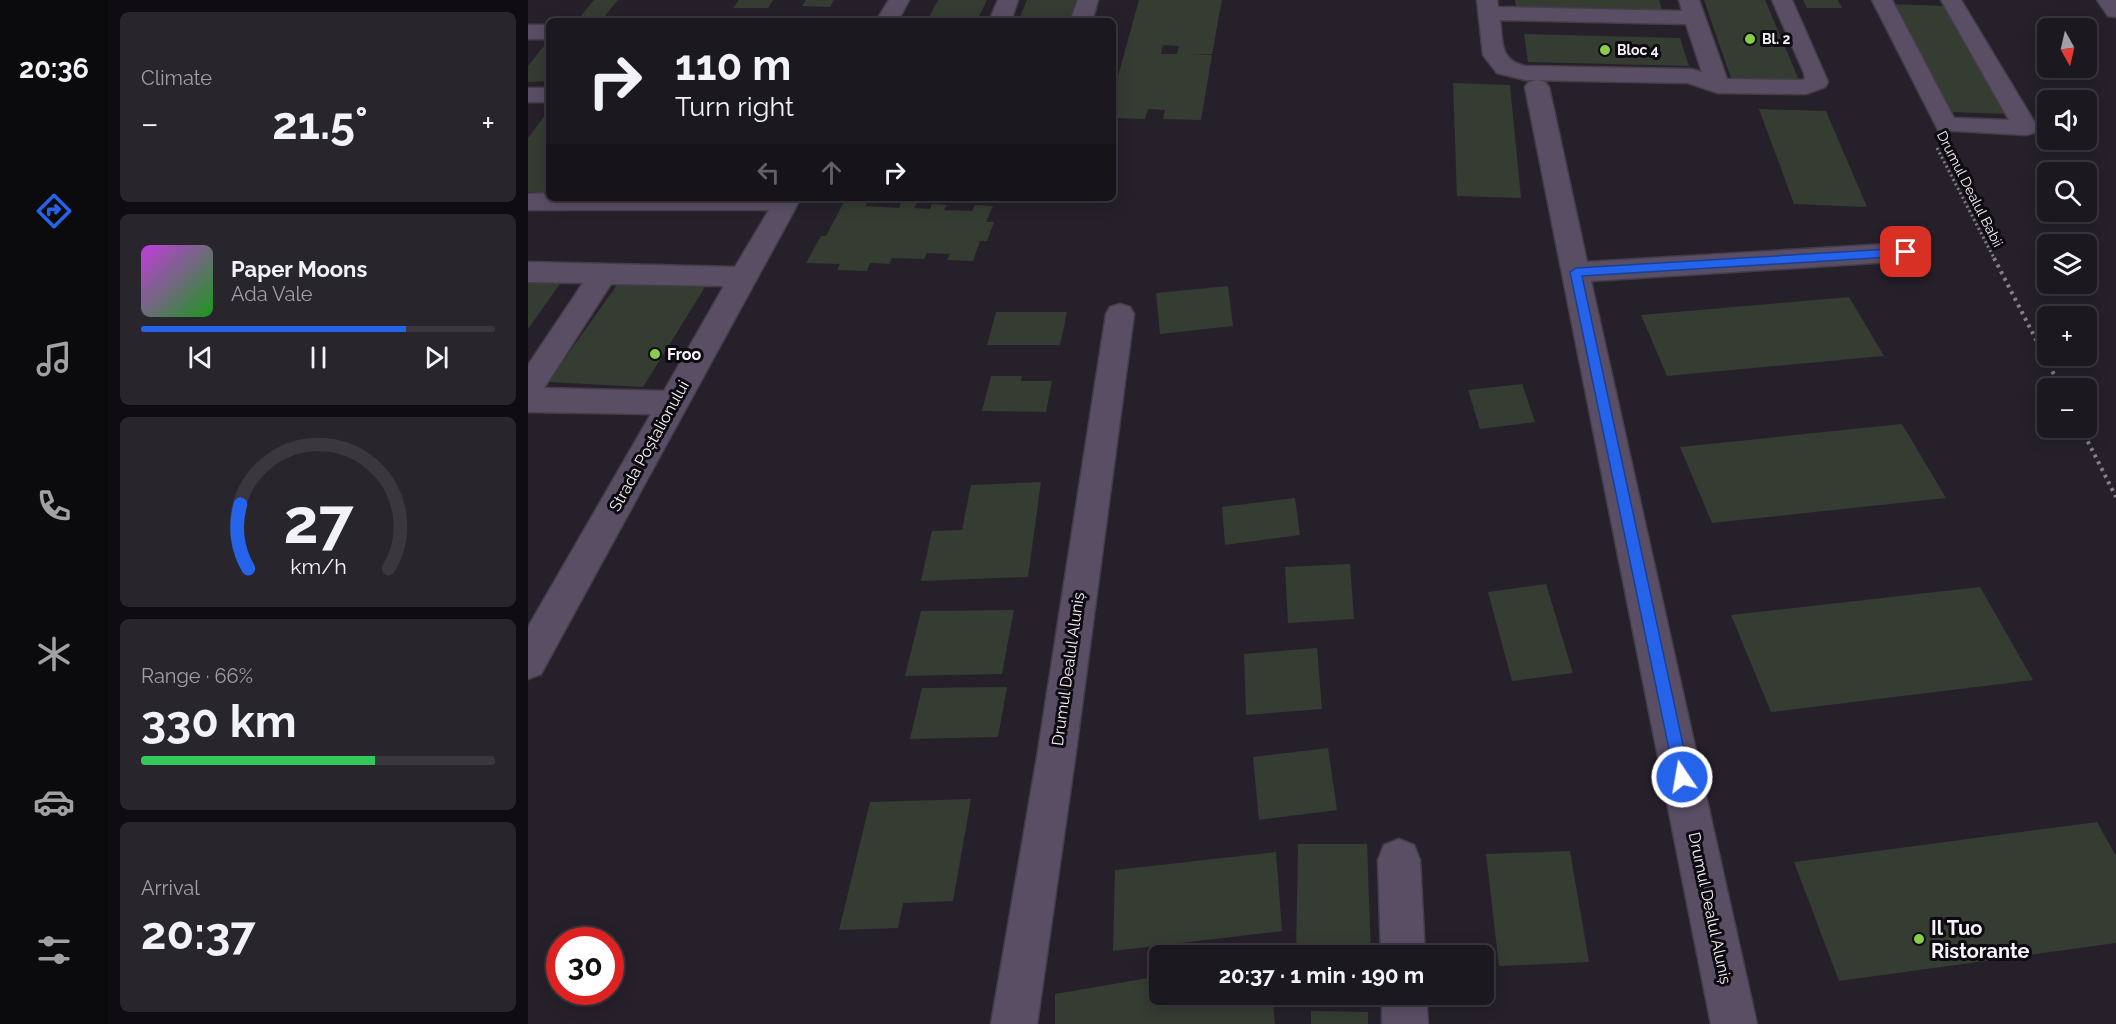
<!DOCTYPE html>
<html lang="en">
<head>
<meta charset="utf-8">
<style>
	:root { --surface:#1c1820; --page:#29252d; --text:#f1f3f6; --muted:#a0a0a5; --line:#3a373e; --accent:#2563eb }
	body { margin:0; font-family:Raleway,sans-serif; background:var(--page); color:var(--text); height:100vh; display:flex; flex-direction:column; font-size:22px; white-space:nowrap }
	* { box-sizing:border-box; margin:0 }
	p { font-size:20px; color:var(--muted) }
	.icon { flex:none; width:33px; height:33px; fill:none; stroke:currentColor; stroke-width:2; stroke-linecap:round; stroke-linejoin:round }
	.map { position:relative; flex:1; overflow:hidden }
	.panel { display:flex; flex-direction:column; gap:12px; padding:12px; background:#0f0d12; width:420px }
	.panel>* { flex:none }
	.top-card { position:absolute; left:18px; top:18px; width:570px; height:183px; border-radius:9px; box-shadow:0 3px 15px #0003,0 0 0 2px var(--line); background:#1c1820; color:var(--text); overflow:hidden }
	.needle { width:39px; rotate:172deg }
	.fabs { position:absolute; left:1509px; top:18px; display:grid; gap:12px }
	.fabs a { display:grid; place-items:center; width:60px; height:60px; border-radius:9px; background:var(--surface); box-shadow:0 3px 15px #0003,0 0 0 2px var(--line); font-size:30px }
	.speed { position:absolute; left:18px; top:927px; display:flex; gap:12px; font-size:30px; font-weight:700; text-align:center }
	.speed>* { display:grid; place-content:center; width:78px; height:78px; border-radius:50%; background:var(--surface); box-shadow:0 3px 15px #0003,0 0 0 2px var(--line); line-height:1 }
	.speed .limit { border:9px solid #d22; background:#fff; color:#111 }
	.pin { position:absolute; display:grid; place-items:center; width:51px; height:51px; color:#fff; margin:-26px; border-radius:12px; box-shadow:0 3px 9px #0006 }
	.me { position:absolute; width:66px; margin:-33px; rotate:348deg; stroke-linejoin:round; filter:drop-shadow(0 0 4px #0008) }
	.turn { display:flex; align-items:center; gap:21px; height:126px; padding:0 30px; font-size:27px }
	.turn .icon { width:78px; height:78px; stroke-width:2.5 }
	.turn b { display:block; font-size:42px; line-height:51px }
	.lanes { display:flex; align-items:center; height:57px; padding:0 30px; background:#0003; justify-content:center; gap:30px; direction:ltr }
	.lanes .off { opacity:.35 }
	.big { font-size:45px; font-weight:700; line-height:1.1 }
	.panel .tile { flex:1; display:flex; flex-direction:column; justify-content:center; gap:9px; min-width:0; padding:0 21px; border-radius:9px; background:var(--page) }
	.panel .dial { align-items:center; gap:0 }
	.dial svg { height:156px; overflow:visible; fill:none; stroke:var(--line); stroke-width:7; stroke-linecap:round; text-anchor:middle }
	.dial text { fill:var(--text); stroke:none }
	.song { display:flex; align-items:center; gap:18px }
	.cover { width:72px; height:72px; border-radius:9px; background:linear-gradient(135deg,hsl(290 70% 55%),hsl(120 70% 35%)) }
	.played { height:6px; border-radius:3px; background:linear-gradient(90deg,var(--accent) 75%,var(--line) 75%) }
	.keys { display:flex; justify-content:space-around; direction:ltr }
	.heat { display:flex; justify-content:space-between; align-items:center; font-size:33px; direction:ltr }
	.charge { height:9px; border-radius:4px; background:linear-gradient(90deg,#34c759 66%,var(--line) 0) }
	.trip { position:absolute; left:621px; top:945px; width:345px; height:60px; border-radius:9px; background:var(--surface); box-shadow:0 3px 15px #0003,0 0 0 2px var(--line); font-weight:700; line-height:60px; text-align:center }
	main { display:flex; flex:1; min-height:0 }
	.menu { display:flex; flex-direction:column; width:108px; justify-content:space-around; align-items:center; background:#0b0a0d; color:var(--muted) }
	.menu .icon { width:42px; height:42px }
	.menu .current { color:var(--accent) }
	.menu b { font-size:27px; color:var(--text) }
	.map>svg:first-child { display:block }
	.building { fill:#353c31; fill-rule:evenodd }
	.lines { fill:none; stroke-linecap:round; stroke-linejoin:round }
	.minor-casing { stroke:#423d47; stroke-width:3 }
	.path-far1 { stroke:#847f88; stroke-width:3; stroke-dasharray:2 3; stroke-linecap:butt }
	.path { stroke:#847f88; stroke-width:4; stroke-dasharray:3 4.5; stroke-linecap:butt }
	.minor { fill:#5a4e65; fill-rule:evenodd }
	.route { fill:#2563eb; stroke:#184099; stroke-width:1.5 }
	.poi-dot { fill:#89ce48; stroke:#0d0b0f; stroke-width:2 }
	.labels { text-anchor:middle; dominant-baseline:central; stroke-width:6; stroke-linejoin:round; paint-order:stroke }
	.far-poi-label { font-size:14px; font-weight:bold; fill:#f6f2f9; stroke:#0d0b0f; text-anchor:start }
	.far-street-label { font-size:14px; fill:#f6f2f9; stroke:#0d0b0f }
	.poi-label { font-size:16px; font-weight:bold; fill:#f6f2f9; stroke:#0d0b0f; text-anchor:start }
	.street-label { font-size:16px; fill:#f6f2f9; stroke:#0d0b0f }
	.near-poi-label { font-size:20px; font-weight:bold; fill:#f6f2f9; stroke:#0d0b0f; text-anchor:start }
</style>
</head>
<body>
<main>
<nav class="menu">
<b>20:36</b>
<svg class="icon current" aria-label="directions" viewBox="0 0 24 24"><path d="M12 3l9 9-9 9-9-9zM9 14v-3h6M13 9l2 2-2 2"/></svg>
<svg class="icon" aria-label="music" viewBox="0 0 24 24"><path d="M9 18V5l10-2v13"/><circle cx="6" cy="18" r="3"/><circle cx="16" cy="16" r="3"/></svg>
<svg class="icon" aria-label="phone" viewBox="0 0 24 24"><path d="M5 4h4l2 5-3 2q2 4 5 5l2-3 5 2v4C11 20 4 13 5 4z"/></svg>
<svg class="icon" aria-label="climate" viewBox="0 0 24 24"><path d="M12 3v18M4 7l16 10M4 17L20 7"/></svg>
<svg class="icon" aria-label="car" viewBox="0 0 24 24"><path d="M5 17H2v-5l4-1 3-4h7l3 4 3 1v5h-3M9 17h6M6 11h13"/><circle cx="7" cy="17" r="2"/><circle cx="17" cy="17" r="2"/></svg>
<svg class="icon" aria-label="filters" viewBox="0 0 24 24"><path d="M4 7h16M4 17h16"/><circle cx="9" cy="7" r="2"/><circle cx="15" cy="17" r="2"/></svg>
</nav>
<section class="panel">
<div class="tile"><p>Climate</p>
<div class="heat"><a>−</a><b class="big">21.5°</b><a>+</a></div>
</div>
<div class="tile">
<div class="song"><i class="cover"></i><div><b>Paper Moons</b><p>Ada Vale</p></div></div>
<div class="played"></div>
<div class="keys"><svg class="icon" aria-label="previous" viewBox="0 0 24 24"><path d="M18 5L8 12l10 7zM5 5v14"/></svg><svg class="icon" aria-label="pause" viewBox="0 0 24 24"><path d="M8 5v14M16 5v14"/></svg><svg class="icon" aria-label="next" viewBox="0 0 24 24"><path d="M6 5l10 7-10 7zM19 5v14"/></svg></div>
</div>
<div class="tile dial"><svg viewBox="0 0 100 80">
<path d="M14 69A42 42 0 1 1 86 69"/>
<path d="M14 69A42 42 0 0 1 10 36" stroke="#2563eb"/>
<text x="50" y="56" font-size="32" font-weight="700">27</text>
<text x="50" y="72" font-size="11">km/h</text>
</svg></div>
<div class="tile"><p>Range · 66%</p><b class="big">330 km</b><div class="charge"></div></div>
<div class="tile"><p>Arrival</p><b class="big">20:37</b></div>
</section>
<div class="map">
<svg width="1588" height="1024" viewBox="0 0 1588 1024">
	<rect width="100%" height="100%" fill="#25202a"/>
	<!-- building -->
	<g class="building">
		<polygon points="66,0 90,0 76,17 52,17"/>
		<polygon points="211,0 245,0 240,8 205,8"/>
		<polygon points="278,0 306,0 302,7 274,6"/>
		<polygon points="410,0 459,0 449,21 399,21"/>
		<polygon points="499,0 551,0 543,21 490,21"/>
		<path d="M611,0H694L684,54H662L684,55L673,120L635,119L637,110L620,109L617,119L585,118V94ZM635,45L651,46L649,54H633Z"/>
		<polygon points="987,0 1131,0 1134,10 988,7"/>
		<polygon points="1176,0 1237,0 1271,80 1203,78"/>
		<polygon points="1275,0 1310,0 1314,8 1279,8"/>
		<polygon points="1363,4 1418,6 1482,114 1421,112"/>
		<polygon points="996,34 1152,38 1161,66 1000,62"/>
		<polygon points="15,47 21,47 21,81 0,82 0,66"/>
		<polygon points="925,83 982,85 993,198 929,196"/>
		<polygon points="1231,109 1298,111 1339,207 1266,204"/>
		<polygon points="21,110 21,192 0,192 0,138"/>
		<polygon points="317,200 340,201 337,206 371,208 373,203 389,203 386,208 402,209 404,204 419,205 416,210 444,211 447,205 465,206 458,222 466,222 459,241 452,241 445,261 419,260 422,254 399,253 396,259 364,258 361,264 342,263 339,271 309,270 312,264 278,263 293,236 298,236"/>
		<polygon points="96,275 182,279 115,387 20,382"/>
		<polygon points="0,277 36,278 0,329"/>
		<polygon points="700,286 705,326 632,334 628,293"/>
		<polygon points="1321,297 1356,356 1139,376 1113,315"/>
		<polygon points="468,312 539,312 532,345 459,345"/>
		<polygon points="463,376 494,376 493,381 524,381 518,412 454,411"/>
		<polygon points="994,384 1007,422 952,429 940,390"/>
		<polygon points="1374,424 1418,498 1184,523 1152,447"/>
		<polygon points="513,482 500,577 393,581 404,531 434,530 443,485"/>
		<polygon points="767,498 772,535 697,545 694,507"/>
		<polygon points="822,564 826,619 760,623 757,567"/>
		<polygon points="1018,584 1045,673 984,681 960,592"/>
		<polygon points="1452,587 1505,680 1243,712 1203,615"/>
		<polygon points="486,610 474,674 377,676 393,611"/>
		<polygon points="789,648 794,709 718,715 716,654"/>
		<polygon points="479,687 470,737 382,739 394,688"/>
		<polygon points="800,748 809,810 731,820 725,757"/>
		<polygon points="443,799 425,901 375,903 370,928 311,930 342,802"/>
		<polygon points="1569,822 1588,856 1588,943 1311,981 1266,862"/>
		<polygon points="770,844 839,844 843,956 768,956"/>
		<polygon points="1042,851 1061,962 971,966 958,854"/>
		<polygon points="748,852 754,931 585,951 587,870"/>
		<polygon points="632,976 632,994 744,994 747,1024 527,1024 527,994"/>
		<polygon points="783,1011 840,1012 840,1024 783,1024"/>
	</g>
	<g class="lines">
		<!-- minor casing -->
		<g class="minor-casing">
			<g id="minor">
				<polygon points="361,0 381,0 370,21 348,21"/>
				<polygon points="470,0 490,0 483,21 461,21"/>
				<polygon points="550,0 570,0 564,21 542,21"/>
				<path d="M949,0H969L970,7L1154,11L1151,0H1171L1199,79L1274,80L1277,79L1276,73L1244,0H1264L1300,82L1297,87L1278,94L1190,93L1160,83L997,80L969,73L955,55ZM972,20L1158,24L1174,72L1163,69L997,66C971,60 975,42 972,20Z"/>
				<polygon points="1344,0 1364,0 1426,118 1481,120 1413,0 1433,0 1510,128 1506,133 1498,135 1410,130"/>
				<polygon points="1569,0 1588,0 1588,17 1580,16"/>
				<rect x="0" y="25" width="21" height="14"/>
				<polygon points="1009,80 1017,82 1021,87 1059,262 1378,243 1388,245 1391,252 1388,259 1378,261 1063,281 1229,1024 1183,1024 997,87 1001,82"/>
				<rect x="0" y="88" width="21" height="14"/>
				<path d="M21,193V198H273L13,674L0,679V627L123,414L0,412V365L55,283L0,282V262L207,267L241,210H0V194ZM83,284L196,286L136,391L16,388Z"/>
				<polygon points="592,304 602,307 606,314 548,751 509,1024 463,1024 510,751 578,314 582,307"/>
				<polygon points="871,839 886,845 892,860 897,956 853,956 850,860 856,845"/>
				<polygon points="854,994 898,994 900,1024 854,1024"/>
			</g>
		</g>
		<!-- path-far1 -->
		<polyline class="path-far1" points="1409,148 1467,260"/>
		<!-- path -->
		<g class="path">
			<polyline points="1466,258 1533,388"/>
			<polyline points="1553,428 1588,497"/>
		</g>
		<!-- minor -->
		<use href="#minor" class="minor"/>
	</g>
	<!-- route -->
	<polygon class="route" points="1378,248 1383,252 1378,256 1054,276 1162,777 1160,783 1154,785 1148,783 1042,272 1048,268"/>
	<!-- markers -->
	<g class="poi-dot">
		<circle cx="1222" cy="39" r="6"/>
		<circle cx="1077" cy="50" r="6"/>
		<circle cx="127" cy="354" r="6"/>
		<circle cx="1391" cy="939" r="6"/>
	</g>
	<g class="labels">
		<!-- far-poi labels -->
		<g class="far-poi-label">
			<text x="1234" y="39">Bl. 2</text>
			<text x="1089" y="50">Bloc 4</text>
		</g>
		<!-- far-street labels -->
		<g class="far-street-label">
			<text transform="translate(1442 189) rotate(63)">Drumul Dealul Babii</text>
		</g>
		<!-- poi labels -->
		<g class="poi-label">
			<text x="139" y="354">Froo</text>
		</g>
		<!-- street labels -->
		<g class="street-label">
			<text transform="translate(121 446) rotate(-61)">Strada Poștalionului</text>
			<text transform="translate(540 669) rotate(-82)">Drumul Dealul Aluniș</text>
			<text transform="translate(1182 908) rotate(78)">Drumul Dealul Aluniș</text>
		</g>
		<!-- near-poi labels -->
		<g class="near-poi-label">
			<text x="1403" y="928">Il Tuo<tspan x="1403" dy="23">Ristorante</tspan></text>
		</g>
	</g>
</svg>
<div class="fabs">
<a><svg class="needle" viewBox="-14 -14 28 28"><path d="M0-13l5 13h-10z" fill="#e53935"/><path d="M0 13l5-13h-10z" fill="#a0a0a5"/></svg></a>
<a><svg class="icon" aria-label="sound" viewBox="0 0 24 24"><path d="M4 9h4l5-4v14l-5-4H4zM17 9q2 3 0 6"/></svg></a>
<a><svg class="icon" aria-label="search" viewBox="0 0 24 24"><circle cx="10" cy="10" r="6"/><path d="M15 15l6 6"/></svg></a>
<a><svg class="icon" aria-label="layers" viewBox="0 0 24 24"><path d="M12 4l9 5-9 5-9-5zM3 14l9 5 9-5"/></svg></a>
<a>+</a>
<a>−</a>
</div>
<div class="speed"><div class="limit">30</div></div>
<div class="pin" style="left:1378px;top:252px;background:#d93025"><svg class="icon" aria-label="arrive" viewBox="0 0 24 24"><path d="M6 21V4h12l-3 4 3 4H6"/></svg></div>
<svg class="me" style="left:1154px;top:777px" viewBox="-20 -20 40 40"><circle r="17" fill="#2563eb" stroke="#fff" stroke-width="3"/><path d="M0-11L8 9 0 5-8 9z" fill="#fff"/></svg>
<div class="trip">20:37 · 1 min · 190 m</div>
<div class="top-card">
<div class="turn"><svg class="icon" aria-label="right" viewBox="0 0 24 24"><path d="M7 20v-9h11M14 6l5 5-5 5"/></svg><div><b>110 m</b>Turn right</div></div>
<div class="lanes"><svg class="icon off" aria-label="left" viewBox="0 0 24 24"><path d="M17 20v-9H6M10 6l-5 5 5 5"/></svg><svg class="icon off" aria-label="ahead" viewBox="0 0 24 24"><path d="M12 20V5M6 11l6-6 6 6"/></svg><svg class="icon" aria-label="right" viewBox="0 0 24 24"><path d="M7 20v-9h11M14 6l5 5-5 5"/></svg></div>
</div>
</div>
</main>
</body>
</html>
